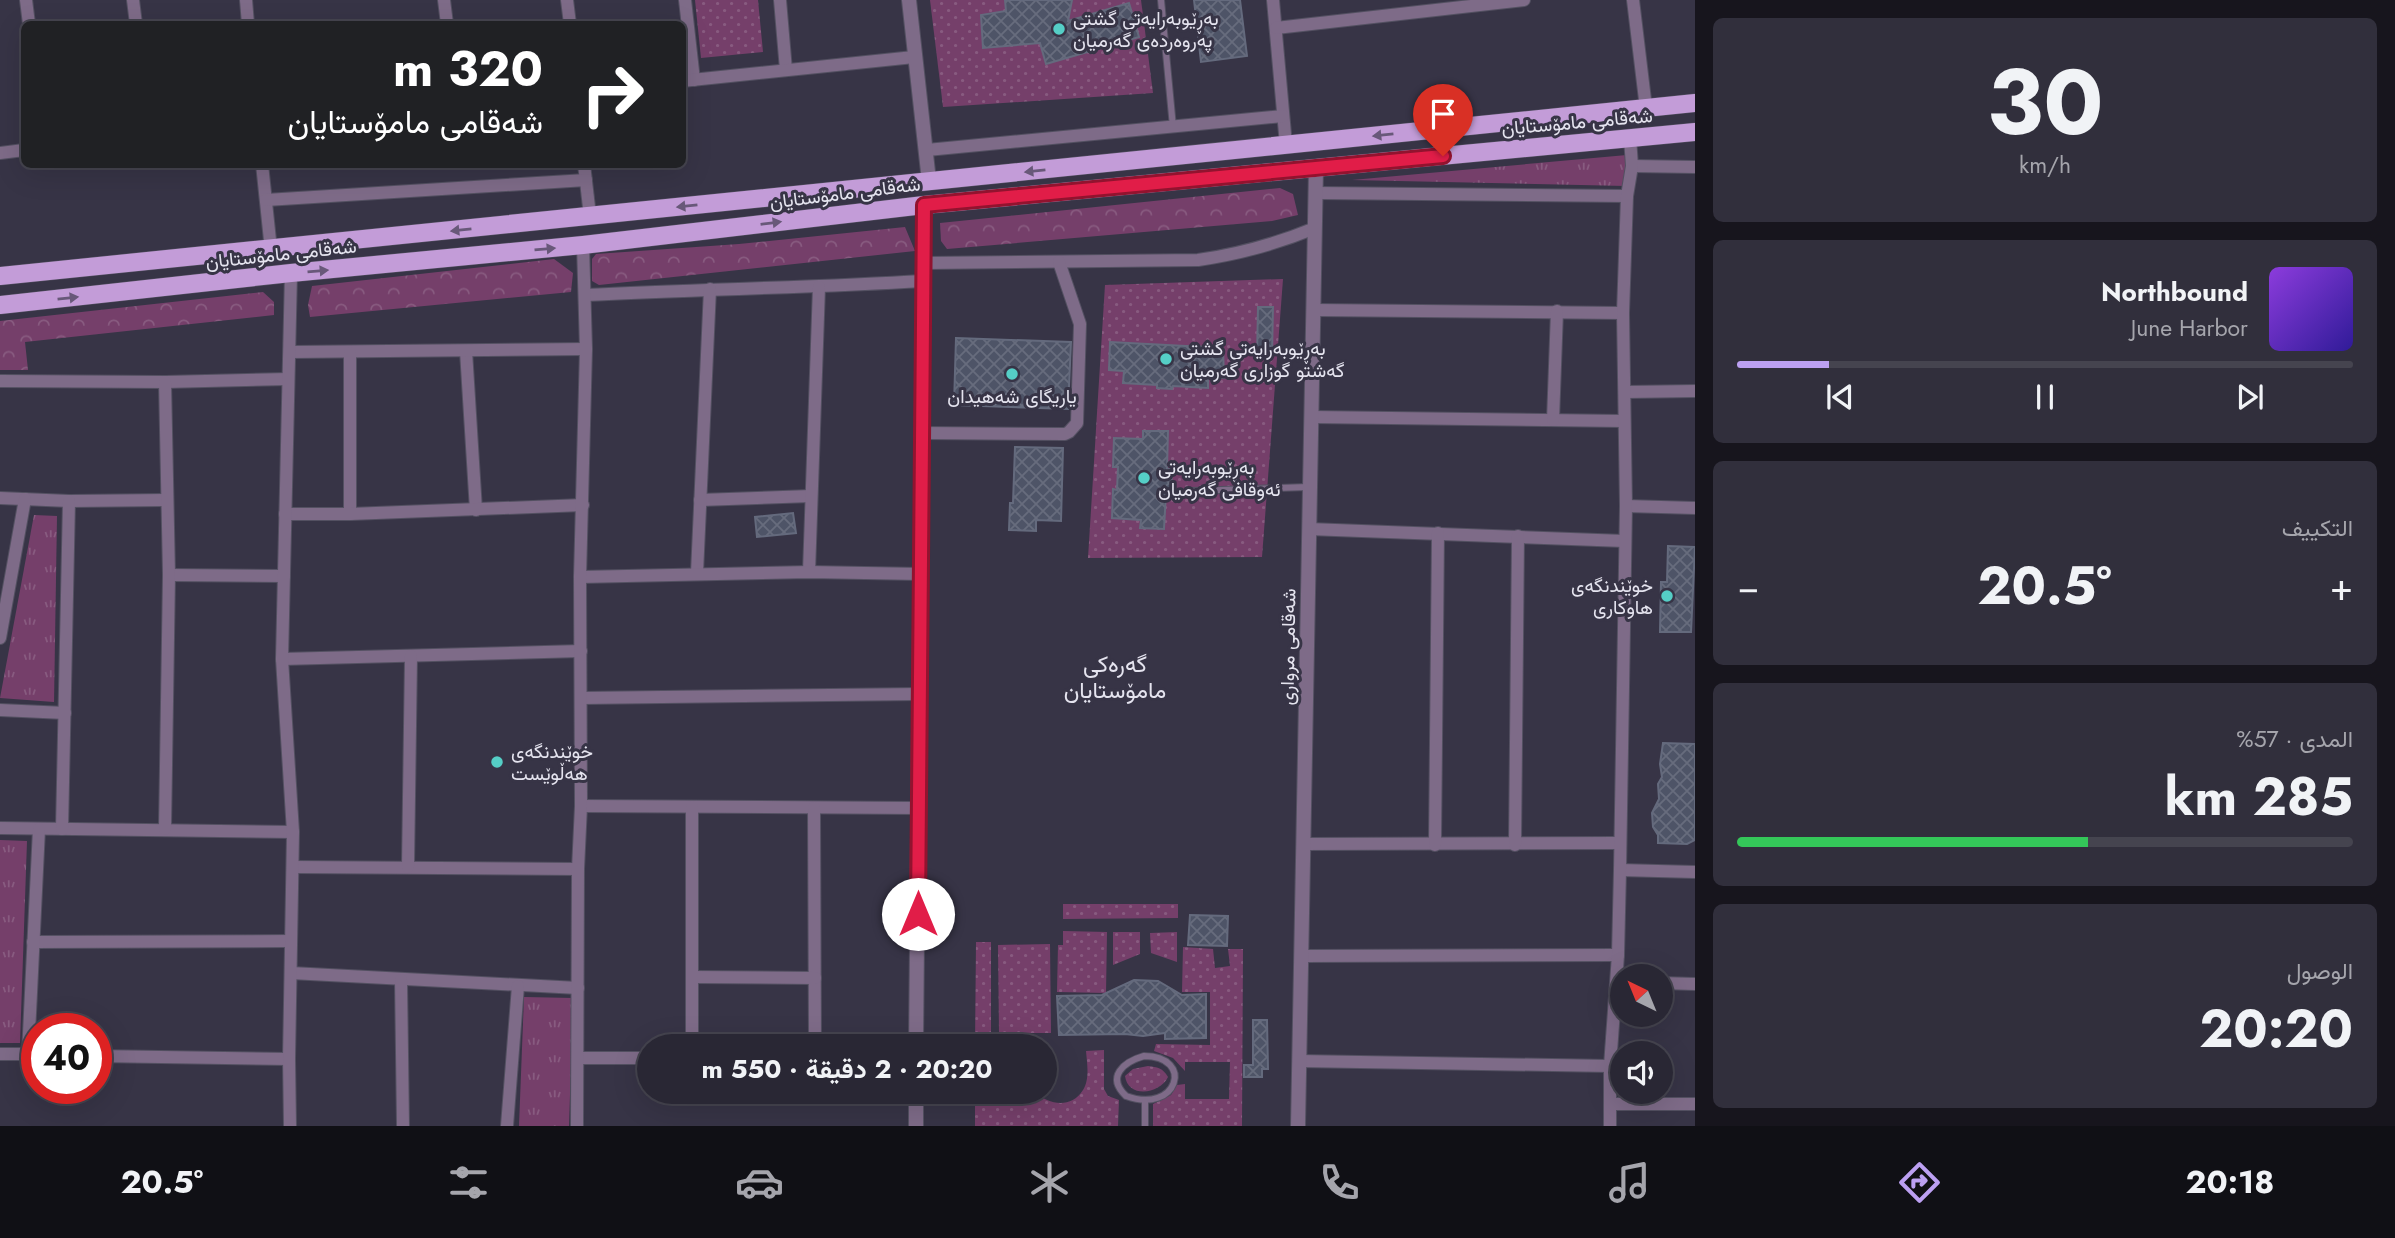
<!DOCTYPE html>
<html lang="ar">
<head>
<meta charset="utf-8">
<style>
	:root { --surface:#292734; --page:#312f3c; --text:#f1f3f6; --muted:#a5a5ac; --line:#45444f; --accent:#bca0f2 }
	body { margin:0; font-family:Jost,Vazirmatn,sans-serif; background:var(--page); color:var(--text); direction:rtl; height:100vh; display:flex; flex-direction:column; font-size:26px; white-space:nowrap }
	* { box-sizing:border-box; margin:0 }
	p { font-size:23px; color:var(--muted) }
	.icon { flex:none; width:38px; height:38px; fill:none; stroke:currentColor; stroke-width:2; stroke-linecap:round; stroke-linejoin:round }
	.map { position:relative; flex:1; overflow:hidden; direction:ltr }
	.panel { display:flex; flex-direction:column; gap:18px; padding:18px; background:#17151d; width:700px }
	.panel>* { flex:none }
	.hud { position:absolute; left:21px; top:21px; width:665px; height:147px; border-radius:10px; box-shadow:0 7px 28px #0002,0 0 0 2px var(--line); direction:rtl; background:#202124; color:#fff; overflow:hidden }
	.needle { width:46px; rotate:317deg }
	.fabs { position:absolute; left:1610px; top:964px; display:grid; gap:14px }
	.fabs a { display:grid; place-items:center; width:63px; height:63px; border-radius:50%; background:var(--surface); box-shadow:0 7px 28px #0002,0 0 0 2px var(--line); font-size:35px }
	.speed { position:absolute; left:21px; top:1013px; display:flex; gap:14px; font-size:35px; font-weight:700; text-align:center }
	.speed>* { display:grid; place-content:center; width:91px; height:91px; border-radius:50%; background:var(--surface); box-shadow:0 7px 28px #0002,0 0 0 2px var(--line); line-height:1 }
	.speed .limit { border:10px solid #d22; background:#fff; color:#111 }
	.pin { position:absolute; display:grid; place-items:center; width:60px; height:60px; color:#fff; margin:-72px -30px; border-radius:50% 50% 50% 0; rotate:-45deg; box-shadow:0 0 7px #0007 }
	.pin .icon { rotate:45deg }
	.me { position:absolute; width:77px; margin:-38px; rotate:0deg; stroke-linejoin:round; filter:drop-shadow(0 0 5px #0008) }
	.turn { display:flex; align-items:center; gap:24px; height:147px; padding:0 28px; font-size:32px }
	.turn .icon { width:91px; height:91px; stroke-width:2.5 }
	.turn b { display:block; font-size:49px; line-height:60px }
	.big { font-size:52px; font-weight:700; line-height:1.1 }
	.panel .card { flex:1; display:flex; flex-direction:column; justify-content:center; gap:10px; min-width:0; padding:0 24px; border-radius:10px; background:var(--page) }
	.panel .dial { align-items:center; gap:0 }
	.dial b { font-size:91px; line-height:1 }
	.song { display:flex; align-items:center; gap:21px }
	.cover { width:84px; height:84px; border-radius:10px; background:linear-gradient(135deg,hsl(270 70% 55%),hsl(250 70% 35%)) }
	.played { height:7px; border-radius:4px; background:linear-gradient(90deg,var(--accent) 15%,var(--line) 15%) }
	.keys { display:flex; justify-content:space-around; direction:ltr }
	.heat { display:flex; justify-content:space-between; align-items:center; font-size:38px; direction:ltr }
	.charge { height:10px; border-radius:5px; background:linear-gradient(90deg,#34c759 57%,var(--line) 0) }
	.trip { position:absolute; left:637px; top:1034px; width:420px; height:70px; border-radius:35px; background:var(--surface); box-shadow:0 7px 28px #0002,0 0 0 2px var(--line); font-weight:700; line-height:70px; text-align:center; direction:rtl }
	.dock { display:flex; height:112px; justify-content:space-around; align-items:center; background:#101015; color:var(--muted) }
	.dock .icon { width:49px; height:49px }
	.dock .active { color:var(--accent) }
	.dock b { font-size:32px; color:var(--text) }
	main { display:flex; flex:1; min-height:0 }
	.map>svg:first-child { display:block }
	.grass { fill:url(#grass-tufts) }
	.forest { fill:url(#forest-crowns) }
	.garden { fill:url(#garden-dots) }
	.building { fill:url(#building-cross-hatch); stroke:#646a7d; stroke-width:2 }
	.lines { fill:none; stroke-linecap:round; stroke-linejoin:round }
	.service-casing { stroke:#535061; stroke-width:8 }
	.minor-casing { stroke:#535061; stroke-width:14 }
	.tertiary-casing { stroke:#535061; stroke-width:16 }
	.primary-casing { stroke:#535061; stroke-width:19 }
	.service { stroke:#7e6b88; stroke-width:6 }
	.minor { stroke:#7e6b88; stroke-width:12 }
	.tertiary { stroke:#7e6b88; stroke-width:14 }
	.primary { stroke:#c39cd8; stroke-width:18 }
	.oneway { fill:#685879 }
	.route-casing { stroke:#92132f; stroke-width:18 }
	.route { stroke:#e11d48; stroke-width:12 }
	.poi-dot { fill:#55cec6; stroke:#373446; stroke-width:2.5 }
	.labels { text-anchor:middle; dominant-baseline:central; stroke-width:6; stroke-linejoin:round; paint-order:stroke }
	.poi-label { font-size:19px; fill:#e5e4ef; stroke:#373446; text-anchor:start }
	.street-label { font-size:19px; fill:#e5e4ef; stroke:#373446 }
	.quarter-label { font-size:23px; fill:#e5e4ef; stroke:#373446 }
</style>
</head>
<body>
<main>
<section class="panel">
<div class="card dial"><b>30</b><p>km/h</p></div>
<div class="card">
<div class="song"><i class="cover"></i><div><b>Northbound</b><p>June Harbor</p></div></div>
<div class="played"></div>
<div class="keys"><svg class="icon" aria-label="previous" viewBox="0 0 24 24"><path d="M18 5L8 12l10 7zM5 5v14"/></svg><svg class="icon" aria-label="pause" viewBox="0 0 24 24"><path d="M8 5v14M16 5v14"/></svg><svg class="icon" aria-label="next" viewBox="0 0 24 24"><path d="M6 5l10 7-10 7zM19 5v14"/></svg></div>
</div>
<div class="card"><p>التكييف</p>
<div class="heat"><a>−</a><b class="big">20.5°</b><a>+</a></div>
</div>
<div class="card"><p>المدى · 57%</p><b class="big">285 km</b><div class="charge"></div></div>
<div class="card"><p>الوصول</p><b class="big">20:20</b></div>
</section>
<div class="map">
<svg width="1695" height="1126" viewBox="0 0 1695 1126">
	<defs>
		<pattern id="grass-tufts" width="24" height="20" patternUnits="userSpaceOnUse" patternTransform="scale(1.75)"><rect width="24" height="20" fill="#753f6a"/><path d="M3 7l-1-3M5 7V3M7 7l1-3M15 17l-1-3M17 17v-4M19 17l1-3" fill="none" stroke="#885b80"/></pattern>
		<pattern id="forest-crowns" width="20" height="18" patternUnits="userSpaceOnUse" patternTransform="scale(1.75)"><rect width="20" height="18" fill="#753f6a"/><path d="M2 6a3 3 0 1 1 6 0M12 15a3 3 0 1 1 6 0" fill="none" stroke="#885b80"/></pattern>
		<pattern id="garden-dots" width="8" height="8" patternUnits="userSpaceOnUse" patternTransform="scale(1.75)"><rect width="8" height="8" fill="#753f6a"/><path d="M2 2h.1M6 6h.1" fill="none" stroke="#885b80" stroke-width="1.8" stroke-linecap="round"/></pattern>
		<pattern id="building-cross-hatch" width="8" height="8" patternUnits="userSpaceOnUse" patternTransform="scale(1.75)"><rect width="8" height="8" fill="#4e5467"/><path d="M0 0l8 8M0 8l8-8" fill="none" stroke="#676c7d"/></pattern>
	</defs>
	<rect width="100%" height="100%" fill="#373446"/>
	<!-- grass -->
	<g class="grass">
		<polygon points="1627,155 1626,186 1352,180"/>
		<polygon points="34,515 57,516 54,702 0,698"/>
		<polygon points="0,840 27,841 20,1043 0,1043"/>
		<polygon points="524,997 573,998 569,1126 519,1126"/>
	</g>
	<!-- forest -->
	<g class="forest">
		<polygon points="1280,188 1293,194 1298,215 1272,221 947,249 941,241 940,223"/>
		<polygon points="905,227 915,251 599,285 592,281 592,259 596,254 739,244"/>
		<polygon points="554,259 573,273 571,292 310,317 308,305 312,286"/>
		<polygon points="263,292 274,302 274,315 25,342 28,370 0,370 0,321"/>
	</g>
	<!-- garden -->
	<g class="garden">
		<polygon points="695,0 758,0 763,52 701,58"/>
		<polygon points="930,0 1141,0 1153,93 943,107"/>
		<polygon points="1283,279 1262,557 1088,558 1105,285"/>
		<polygon points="1063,904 1178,904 1178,918 1063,919"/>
		<polygon points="1063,931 1107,932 1106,993 1057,992 1058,945 1063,945"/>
		<polygon points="1113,932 1140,932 1140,954 1113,965"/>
		<polygon points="1177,932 1177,962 1151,953 1150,933"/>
		<polygon points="976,942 991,942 991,1041 1029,1042 1029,1046 975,1046"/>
		<polygon points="1050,944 1051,1033 999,1033 998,945"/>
		<polygon points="1183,947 1213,949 1215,968 1230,966 1228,949 1243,949 1242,1126 1153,1126 1153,1104 1171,1095 1177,1085 1185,1084 1185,1099 1229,1099 1230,1062 1185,1062 1185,1071 1173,1058 1154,1051 1156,1044 1210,1045 1210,992 1182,992"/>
		<path d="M1104,1050V1089L1108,1096L1119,1100L1118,1126H975V1092H1035C1049,1105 1071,1109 1083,1090C1090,1079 1087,1063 1086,1051Z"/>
		<path d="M1148,1066C1157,1067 1163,1068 1168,1077C1160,1094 1128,1099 1125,1076L1133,1069Z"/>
	</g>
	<!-- building -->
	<g class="building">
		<polygon points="1005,0 1072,0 1068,21 1129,3 1139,37 1046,64 1040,43 983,48 981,15 1006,11"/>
		<polygon points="1194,0 1240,0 1247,56 1201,62"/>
		<polygon points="1258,307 1273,307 1272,356 1257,356"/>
		<polygon points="956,338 1071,342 1068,409 954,405"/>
		<polygon points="1110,342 1223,348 1224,378 1208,377 1208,388 1173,386 1172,389 1157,388 1157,385 1123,383 1124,371 1109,370"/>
		<polygon points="1143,431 1168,431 1167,469 1172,469 1171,493 1166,493 1164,529 1140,528 1141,520 1112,518 1113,489 1117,490 1118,467 1113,467 1114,438 1143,439"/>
		<polygon points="1015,447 1063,448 1061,521 1036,520 1036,531 1009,530 1010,503 1013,503"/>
		<polygon points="793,513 796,533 757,537 755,517"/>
		<polygon points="1668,546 1695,547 1691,632 1660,632 1661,582 1667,582"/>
		<polygon points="1663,743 1695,744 1695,840 1687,844 1658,843 1658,835 1653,827 1652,813 1659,799 1658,784 1662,777 1660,764"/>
		<polygon points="1190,915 1228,916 1227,946 1188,945"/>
		<polygon points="1134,980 1158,981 1182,995 1206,994 1206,1038 1165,1039 1165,1033 1143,1036 1125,1034 1059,1035 1057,996 1102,995"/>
		<polygon points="1253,1020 1267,1020 1268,1069 1262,1069 1262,1077 1244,1077 1244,1065 1253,1065"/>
	</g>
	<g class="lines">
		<!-- service casing -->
		<g class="service-casing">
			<g id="service">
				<polyline points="1161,0 1173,127"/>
				<polyline points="1193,491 1308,487"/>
				<path d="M1144,1056C1195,1056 1178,1115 1126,1096C1106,1077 1123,1062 1144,1056Z"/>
				<polyline points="1145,1101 1145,1126"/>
			</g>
		</g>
		<!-- minor casing -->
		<g class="minor-casing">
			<g id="minor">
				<polyline points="26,0 29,24"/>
				<polyline points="133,0 136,24"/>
				<polyline points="246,0 248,24"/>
				<polyline points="444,0 447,24"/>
				<polyline points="567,0 570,24"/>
				<polyline points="685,0 694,80"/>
				<polyline points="780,0 786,70"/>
				<polyline points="1273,0 1286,145"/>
				<polyline points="1633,0 1646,108"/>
				<polyline points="1276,28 1524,0"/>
				<polyline points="682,81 914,57"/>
				<polyline points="927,150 1283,116"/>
				<polyline points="0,153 24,150"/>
				<polyline points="262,164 271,250"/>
				<polyline points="584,164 590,216"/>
				<polyline points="1632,166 1695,167"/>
				<polyline points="1316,193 1627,196"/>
				<polyline points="266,200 586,180"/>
				<path d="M924,263L1198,260C1240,254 1276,244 1315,228"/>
				<path d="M585,295C698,289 811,288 923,281"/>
				<polyline points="1314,310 1623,313"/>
				<polyline points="466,351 476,510"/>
				<polyline points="290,352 586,349"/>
				<polyline points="350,353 350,514"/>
				<polyline points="0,381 165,382 288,379"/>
				<polyline points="1625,392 1695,391"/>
				<polyline points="1312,417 1623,421"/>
				<polyline points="1553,420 1557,311"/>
				<polyline points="922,433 1065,434 1069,432 1077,423 1080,324 1059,262"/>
				<polyline points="0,498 69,501 166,500"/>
				<polyline points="700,500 811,496"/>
				<polyline points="1626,506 1695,508"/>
				<polyline points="285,514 350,514 583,505"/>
				<polyline points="1309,529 1624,541"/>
				<polyline points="809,572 819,287"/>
				<polyline points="697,573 710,289"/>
				<polyline points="169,575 284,576"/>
				<polyline points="580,577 809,572 921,574"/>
				<polyline points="0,638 25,499"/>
				<polyline points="282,659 581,651"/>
				<polyline points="581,698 920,694"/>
				<polyline points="0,710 65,713"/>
				<polyline points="581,806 919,808"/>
				<polyline points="814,808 815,1046"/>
				<polyline points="0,828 293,832"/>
				<polyline points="62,829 69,501"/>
				<polyline points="165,829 169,575 165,382"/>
				<polyline points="1303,844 1620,843"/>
				<polyline points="1435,845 1438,533"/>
				<polyline points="1515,845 1518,536"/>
				<polyline points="293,867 578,869"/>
				<polyline points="408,867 411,656"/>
				<polyline points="1620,870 1695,872"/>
				<polyline points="33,942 291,941"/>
				<polyline points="1302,956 1618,955"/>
				<polyline points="291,973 578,988"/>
				<polyline points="692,977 815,978"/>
				<polyline points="401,980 403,1126"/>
				<polyline points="1661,983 1695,984"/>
				<polyline points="692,1046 692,807"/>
				<polyline points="0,1054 37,1054"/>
				<polyline points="28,1054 39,829"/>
				<polyline points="96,1056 289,1059"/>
				<polyline points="578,1058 649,1058"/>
				<polyline points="1299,1061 1610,1066"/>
				<polyline points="1611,1104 1695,1104"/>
				<polyline points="290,1126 289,1059 293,832 282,659 291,273"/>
				<polyline points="507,1126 518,986"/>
				<polyline points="577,1126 578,869 581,806 580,577 586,349 583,245"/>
				<polyline points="1610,1126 1610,1066 1618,955 1620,870 1626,506 1623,313 1627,196 1632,166 1630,138"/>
			</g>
		</g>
		<!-- tertiary casing -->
		<g class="tertiary-casing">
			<g id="tertiary">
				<polyline points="909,0 929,181"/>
				<polyline points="916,1046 924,205"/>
				<polyline points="916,1126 916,1092"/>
				<polyline points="1298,1126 1316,168"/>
			</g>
		</g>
		<!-- primary casing -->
		<g class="primary-casing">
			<g id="primary">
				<polyline points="0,276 1695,103"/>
				<polyline points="0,305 291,273 583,245 924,205 1695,132"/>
			</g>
		</g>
		<!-- service -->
		<use href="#service" class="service"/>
		<!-- minor -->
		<use href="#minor" class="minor"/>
		<!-- tertiary -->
		<use href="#tertiary" class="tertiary"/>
		<!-- primary -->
		<use href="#primary" class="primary"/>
	</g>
	<!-- one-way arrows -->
	<defs><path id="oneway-solid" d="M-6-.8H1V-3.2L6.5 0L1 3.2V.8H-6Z" transform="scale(1.75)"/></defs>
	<g class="oneway">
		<use href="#oneway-solid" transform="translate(1383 135) rotate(174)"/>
		<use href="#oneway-solid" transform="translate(1035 171) rotate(174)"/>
		<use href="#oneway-solid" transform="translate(687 206) rotate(174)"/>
		<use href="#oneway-solid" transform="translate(771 223) rotate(-7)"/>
		<use href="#oneway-solid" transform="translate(461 230) rotate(174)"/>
		<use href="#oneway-solid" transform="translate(545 249) rotate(-5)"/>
		<use href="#oneway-solid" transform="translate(318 271) rotate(-5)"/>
		<use href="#oneway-solid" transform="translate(68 298) rotate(-6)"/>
	</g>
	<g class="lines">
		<!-- route casing -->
		<g class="route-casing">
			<polyline id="route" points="918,914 924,205 1443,156"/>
		</g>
		<!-- route -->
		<use href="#route" class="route"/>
	</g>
	<!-- markers -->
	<g class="poi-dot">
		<circle cx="1059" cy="29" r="7"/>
		<circle cx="1166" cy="359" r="7"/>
		<circle cx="1012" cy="374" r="7"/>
		<circle cx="1144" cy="478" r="7"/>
		<circle cx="1667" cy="596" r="7"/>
		<circle cx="497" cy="762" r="7"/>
	</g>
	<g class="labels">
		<!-- poi labels -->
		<g class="poi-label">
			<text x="1073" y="18">بەڕێوبەرایەتی گشتی<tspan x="1073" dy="22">پەروەردەی گەرمیان</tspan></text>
			<text x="1180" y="348">بەڕێوبەرایەتی گشتی<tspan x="1180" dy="22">گەشتو گوزاری گەرمیان</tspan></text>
			<text x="1012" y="396" text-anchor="middle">یاریگای شەهیدان</text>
			<text x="1158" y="467">بەڕێوبەرایەتی<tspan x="1158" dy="22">ئەوقافی گەرمیان</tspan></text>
			<text x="1653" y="585" text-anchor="end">خوێندنگەی<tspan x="1653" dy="22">هاوکاری</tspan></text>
			<text x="511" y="751">خوێندنگەی<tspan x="511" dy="22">هەڵوێست</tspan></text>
		</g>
		<!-- street labels -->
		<g class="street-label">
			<text transform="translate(1577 122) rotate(-5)">شەقامی مامۆستایان</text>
			<text transform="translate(845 193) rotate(-7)">شەقامی مامۆستایان</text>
			<text transform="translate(281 254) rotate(-6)">شەقامی مامۆستایان</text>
			<text transform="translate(1288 647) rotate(-89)">شەقامی مرواری</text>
		</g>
		<!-- quarter labels -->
		<g class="quarter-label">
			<text x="1115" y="664">گەرەکی<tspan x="1115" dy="26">مامۆستایان</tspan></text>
		</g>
	</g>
</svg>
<div class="fabs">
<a><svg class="needle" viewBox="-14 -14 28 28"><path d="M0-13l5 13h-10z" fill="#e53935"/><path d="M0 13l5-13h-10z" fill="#a5a5ac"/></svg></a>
<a><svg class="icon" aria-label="sound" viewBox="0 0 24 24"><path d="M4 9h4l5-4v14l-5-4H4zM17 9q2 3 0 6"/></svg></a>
</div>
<div class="speed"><div class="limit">40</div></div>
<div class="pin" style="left:1443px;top:156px;background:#d93025"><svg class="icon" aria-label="arrive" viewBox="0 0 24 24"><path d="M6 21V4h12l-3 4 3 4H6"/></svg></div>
<svg class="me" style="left:918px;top:914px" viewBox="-20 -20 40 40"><circle r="19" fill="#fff"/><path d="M0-13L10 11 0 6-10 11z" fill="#e11d48"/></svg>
<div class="trip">20:20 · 2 دقيقة · 550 m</div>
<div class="hud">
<div class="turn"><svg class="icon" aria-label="right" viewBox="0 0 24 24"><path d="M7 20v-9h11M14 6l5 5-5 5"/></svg><div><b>320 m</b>شەقامی مامۆستایان</div></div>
</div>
</div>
</main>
<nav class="dock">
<b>20:18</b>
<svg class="icon active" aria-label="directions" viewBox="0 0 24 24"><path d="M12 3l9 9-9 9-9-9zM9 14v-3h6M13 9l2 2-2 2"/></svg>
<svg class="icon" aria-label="music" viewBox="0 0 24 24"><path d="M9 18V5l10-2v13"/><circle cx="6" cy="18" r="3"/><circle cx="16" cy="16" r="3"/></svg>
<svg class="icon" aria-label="phone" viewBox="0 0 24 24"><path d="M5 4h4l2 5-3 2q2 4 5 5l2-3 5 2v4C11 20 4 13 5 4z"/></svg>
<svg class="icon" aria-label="climate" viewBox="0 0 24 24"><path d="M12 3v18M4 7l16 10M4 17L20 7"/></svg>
<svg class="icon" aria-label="car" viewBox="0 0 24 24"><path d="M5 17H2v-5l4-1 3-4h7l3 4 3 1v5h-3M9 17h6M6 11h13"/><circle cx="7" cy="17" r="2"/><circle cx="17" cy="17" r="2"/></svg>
<svg class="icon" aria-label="filters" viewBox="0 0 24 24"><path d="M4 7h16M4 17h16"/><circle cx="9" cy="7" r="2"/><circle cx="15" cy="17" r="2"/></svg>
<b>20.5°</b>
</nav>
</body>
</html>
